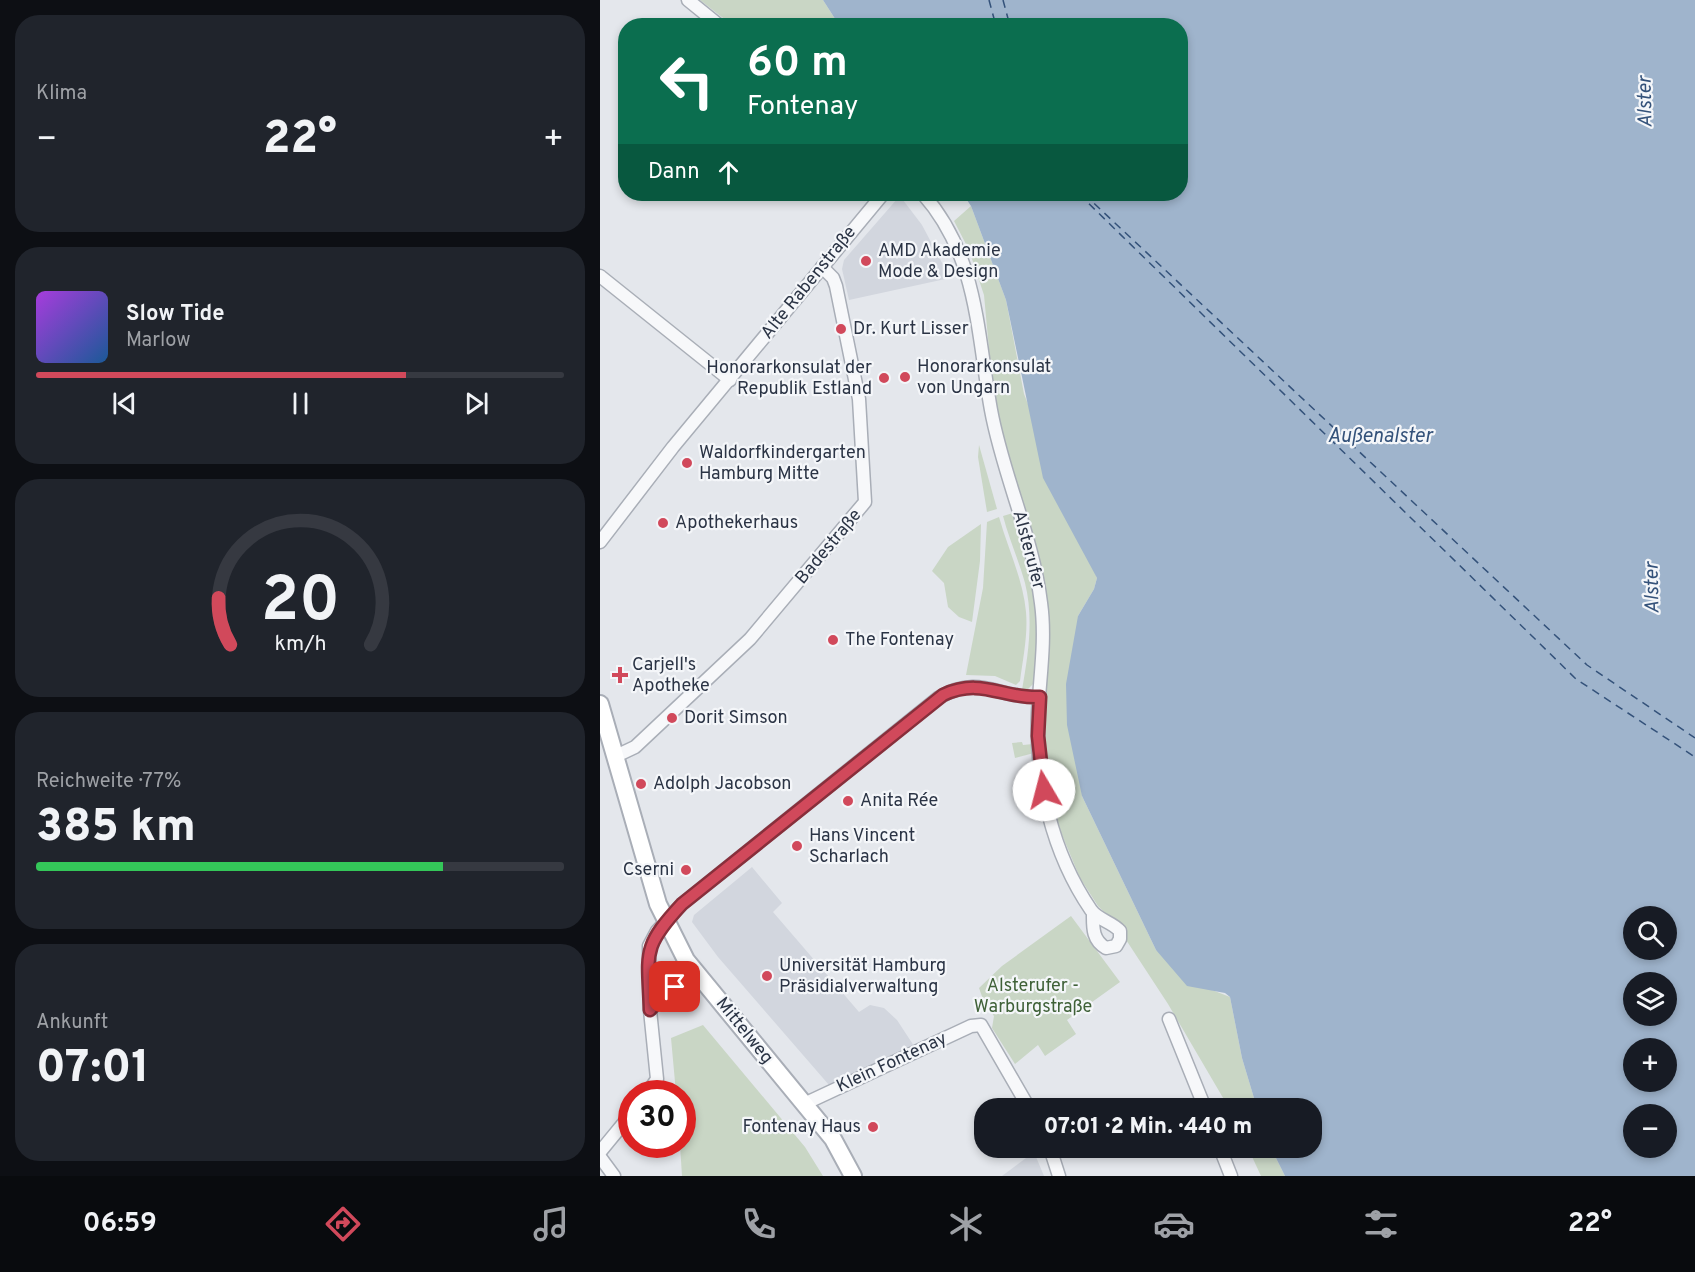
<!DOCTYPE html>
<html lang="de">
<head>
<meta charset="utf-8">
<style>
	:root { --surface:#171b24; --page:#20242c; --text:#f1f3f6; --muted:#9ea1a6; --line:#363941; --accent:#d1495b }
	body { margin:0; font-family:Overpass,sans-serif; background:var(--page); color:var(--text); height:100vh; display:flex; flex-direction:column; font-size:22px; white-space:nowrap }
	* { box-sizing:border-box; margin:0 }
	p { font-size:20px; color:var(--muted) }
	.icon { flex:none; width:33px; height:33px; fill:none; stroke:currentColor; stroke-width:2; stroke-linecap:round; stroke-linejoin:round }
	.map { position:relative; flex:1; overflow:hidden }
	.drawer { display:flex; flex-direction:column; gap:15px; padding:15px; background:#0d0f14; width:600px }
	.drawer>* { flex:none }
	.guide { position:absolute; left:18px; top:18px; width:570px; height:183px; border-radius:24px; box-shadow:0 3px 9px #0003; background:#0b6e4f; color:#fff; overflow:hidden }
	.controls { position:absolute; left:1023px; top:906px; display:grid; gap:12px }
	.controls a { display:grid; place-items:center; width:54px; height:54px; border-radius:50%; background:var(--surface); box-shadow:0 3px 9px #0003; font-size:30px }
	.speed { position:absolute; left:18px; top:1080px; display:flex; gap:12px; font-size:30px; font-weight:700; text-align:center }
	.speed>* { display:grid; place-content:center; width:78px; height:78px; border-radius:50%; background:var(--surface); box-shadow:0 3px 9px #0003; line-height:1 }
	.speed .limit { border:9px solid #d22; background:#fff; color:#111 }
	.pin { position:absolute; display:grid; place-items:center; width:51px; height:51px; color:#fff; margin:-26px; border-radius:12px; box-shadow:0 3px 9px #0006 }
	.me { position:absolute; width:66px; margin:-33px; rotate:352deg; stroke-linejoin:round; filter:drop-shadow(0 0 4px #0008) }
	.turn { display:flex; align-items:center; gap:21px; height:126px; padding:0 30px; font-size:27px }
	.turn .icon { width:78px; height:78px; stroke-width:2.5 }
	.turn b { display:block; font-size:42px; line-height:51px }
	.then { display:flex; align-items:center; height:57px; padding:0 30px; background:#0003; gap:12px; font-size:22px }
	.big { font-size:45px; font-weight:800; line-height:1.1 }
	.drawer .widget { flex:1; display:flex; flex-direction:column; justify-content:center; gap:9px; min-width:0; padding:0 21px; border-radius:24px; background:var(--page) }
	.drawer .dial { align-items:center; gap:0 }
	.dial svg { height:156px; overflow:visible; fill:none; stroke:var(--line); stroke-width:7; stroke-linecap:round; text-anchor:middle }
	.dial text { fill:var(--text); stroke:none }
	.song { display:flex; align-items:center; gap:18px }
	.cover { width:72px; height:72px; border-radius:9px; background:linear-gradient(135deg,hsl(280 70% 55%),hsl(210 70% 35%)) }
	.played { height:6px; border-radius:3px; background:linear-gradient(90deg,var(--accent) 70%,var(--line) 70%) }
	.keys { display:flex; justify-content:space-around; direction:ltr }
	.heat { display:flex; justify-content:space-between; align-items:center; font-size:33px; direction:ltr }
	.charge { height:9px; border-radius:4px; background:linear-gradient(90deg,#34c759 77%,var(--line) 0) }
	.trip { position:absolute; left:374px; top:1098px; width:348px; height:60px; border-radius:24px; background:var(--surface); box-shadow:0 3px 9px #0003; font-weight:800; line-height:60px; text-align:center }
	.dock { display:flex; height:96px; justify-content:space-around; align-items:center; background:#090b0e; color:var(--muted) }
	.dock .icon { width:42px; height:42px }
	.dock .selected { color:var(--accent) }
	.dock b { font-size:27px; color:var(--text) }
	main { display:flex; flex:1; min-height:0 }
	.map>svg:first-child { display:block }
	.built { fill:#d2d6de }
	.green { fill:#c9d6c5 }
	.water { fill:#9fb4cc; fill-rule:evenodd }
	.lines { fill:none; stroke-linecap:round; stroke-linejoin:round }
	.ferry { stroke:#34527a; stroke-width:1.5; stroke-dasharray:8 6; stroke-linecap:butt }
	.street-casing { stroke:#a9aeb7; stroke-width:15 }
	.secondary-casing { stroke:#a9aeb7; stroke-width:20 }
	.street { stroke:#f7f8fa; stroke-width:12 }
	.secondary { stroke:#fff; stroke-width:16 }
	.route-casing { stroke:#882f3b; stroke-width:15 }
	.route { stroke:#d1495b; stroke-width:10 }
	.poi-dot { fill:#d1495b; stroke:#f4f6f9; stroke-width:2 }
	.labels { text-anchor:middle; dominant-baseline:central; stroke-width:4.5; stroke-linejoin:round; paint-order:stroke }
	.poi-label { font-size:18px; fill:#2b3445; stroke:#f4f6f9; text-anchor:start }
	.street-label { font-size:18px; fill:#2b3445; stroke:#f4f6f9 }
	.park-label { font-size:18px; fill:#3f6138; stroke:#f4f6f9 }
	.water-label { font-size:20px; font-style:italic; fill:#34527a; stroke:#f4f6f9 }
</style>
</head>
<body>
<main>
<section class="drawer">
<div class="widget"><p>Klima</p>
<div class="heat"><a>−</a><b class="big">22°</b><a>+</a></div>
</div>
<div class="widget">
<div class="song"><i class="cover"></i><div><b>Slow Tide</b><p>Marlow</p></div></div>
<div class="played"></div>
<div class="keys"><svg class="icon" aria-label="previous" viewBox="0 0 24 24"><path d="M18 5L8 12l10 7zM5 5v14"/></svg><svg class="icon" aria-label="pause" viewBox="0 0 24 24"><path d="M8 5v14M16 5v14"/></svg><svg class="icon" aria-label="next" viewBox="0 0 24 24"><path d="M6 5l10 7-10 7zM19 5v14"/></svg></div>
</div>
<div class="widget dial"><svg viewBox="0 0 100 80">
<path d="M14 69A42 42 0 1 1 86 69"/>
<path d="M14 69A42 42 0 0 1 8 45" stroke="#d1495b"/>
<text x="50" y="56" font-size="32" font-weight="700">20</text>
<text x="50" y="72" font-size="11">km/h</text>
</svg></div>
<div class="widget"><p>Reichweite · 77%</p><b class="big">385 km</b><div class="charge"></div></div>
<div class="widget"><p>Ankunft</p><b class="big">07:01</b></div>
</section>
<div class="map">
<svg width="1095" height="1176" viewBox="0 0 1095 1176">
	<rect width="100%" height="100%" fill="#e4e7ec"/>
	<!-- built -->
	<g class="built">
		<polygon points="298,198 303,200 322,225 350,278 249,300 242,269 244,260"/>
		<polygon points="152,867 182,903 173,912 259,1012 270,1005 284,1008 297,1020 314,1046 229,1085 118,957 92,922 94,915"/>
		<polygon points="434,1152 444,1176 402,1176"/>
	</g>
	<!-- green -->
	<g class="green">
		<polygon points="100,0 223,0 239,25 132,25"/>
		<polygon points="371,206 406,300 424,394 497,578 494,589 478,616 482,796 556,950 612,990 630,997 642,1058 657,1108 629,1108 568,1004 515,923 498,906 480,878 457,823 448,789 445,754 447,626 394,403 384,295 369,250 354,221"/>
		<polygon points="379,445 397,509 387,512 378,457"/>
		<path d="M413,513L435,598L438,631L434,683L427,690H422C428,655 434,619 425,583C419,561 409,539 403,516Z"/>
		<path d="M399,517C408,549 423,579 426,612C428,635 423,658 420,681L416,685L395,676L366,675L383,588L387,522Z"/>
		<polygon points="381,524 380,561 372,622 359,617 348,607 344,583 332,571 348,547"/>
		<polygon points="422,742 423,745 433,744 434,753 415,758 412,743"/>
		<polygon points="471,916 520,982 467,1020 476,1034 445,1056 438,1045 415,1064 392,1028 394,1016 385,1005 379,988 402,966"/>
		<polygon points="103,1025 205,1147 223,1176 82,1176 80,1145 82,1144 82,1094 76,1093 71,1038"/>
		<polygon points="648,1148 671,1148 685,1176 661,1176"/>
	</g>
	<!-- water -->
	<path class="water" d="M223,0H1095V1176H685L671,1148H711V1108H657L642,1058L630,997L625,993L587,986L556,950L482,796L467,725L466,684L478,616L494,589L497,578L443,478L406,300L371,206L363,194H580V26L239,25ZM1034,916H1066V950H1034ZM1034,982H1066V1016H1034ZM1034,1048H1066V1082H1034ZM1034,1114H1066V1148H1034Z"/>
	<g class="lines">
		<!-- ferry -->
		<g class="ferry">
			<polyline points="389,0 396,26"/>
			<polyline points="403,0 410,26"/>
			<polyline points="479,194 976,679 1095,757"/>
			<polyline points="484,194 987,665 1095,738"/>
		</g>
		<!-- street casing -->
		<g class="street-casing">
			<g id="street">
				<polyline points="88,0 120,26"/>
				<path d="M323,194C378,256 377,333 391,410C403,476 433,537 441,603C446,639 440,676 438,712C435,780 452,853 491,910C498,920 512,922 520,931V939L516,946L506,948C492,940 493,927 493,913"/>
				<polyline points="0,276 130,380"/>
				<polyline points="0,542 73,447 283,194"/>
				<polyline points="16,756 35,747 150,639 265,502 259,399 236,286 233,278 222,267"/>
				<polyline points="50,1010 70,989 101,978"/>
				<polyline points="569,1019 605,1108"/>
				<path d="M47,1094L57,1079L50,1010L49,946L57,931L82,904L338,698C381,673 398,699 439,697"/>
				<polyline points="204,1104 371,1026 381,1025 429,1108"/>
				<polyline points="450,1148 459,1176"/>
				<polyline points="620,1148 631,1176"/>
				<polyline points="0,1152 32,1113"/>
				<polyline points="0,1157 14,1176"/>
			</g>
		</g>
		<!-- secondary casing -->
		<g class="secondary-casing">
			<polyline id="secondary" points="0,704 58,904 86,960 233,1139 253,1176"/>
		</g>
		<!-- street -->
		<use href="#street" class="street"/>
		<!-- secondary -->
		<use href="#secondary" class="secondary"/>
	</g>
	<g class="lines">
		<!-- route casing -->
		<g class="route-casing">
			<path id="route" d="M75,987L65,992L50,1010C48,953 41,948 82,904L343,695C382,677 402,699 440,697L438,736L444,790"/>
		</g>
		<!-- route -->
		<use href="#route" class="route"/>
	</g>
	<!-- markers -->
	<g class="poi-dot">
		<circle cx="266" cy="261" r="6"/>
		<circle cx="241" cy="329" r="6"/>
		<circle cx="305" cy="377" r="6"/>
		<circle cx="284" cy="378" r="6"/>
		<circle cx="87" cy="463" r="6"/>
		<circle cx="63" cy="523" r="6"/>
		<circle cx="233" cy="640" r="6"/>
		<path d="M17 666h6v6h6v6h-6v6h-6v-6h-6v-6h6z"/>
		<circle cx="72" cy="718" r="6"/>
		<circle cx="41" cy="784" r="6"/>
		<circle cx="248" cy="801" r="6"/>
		<circle cx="197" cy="846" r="6"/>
		<circle cx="86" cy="870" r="6"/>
		<circle cx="167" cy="976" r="6"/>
		<circle cx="273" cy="1127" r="6"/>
	</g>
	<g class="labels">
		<!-- poi labels -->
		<g class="poi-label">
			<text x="278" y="251">AMD Akademie<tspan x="278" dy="21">Mode &amp; Design</tspan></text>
			<text x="253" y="329">Dr. Kurt Lisser</text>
			<text x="317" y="367">Honorarkonsulat<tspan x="317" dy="21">von Ungarn</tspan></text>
			<text x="272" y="368" text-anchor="end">Honorarkonsulat der<tspan x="272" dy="21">Republik Estland</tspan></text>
			<text x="99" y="453">Waldorfkindergarten<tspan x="99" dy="21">Hamburg Mitte</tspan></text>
			<text x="75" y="523">Apothekerhaus</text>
			<text x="245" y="640">The Fontenay</text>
			<text x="32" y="665">Carjell's<tspan x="32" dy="21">Apotheke</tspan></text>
			<text x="84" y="718">Dorit Simson</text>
			<text x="53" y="784">Adolph Jacobson</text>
			<text x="260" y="801">Anita Rée</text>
			<text x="209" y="836">Hans Vincent<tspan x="209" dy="21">Scharlach</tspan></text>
			<text x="74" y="870" text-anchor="end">Cserni</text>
			<text x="179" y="966">Universität Hamburg<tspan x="179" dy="21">Präsidialverwaltung</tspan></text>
			<text x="261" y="1127" text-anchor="end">Fontenay Haus</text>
		</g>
		<!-- street labels -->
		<g class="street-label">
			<text transform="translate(209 283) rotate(-51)">Alte Rabenstraße</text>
			<text transform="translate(229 547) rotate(-50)">Badestraße</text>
			<text transform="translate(428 550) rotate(75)">Alsterufer</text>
			<text transform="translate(144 1031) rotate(51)">Mittelweg</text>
			<text transform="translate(292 1063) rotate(-25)">Klein Fontenay</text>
		</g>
		<!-- park labels -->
		<g class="park-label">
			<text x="433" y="986">Alsterufer -<tspan x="433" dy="21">Warburgstraße</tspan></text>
		</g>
		<!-- water labels -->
		<g class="water-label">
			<text transform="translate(1046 102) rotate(-91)">Alster</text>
			<text x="780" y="437">Außenalster</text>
			<text transform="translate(1053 588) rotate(-91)">Alster</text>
		</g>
	</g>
</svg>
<div class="controls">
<a><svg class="icon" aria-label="search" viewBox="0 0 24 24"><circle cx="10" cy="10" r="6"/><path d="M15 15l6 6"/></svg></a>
<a><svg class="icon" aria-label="layers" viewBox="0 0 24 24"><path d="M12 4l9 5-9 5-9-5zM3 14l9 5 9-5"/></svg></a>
<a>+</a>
<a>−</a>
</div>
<div class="speed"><div class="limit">30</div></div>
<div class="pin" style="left:75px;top:987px;background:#d93025"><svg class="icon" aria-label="arrive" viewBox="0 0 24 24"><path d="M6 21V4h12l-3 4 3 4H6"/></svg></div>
<svg class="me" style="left:444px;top:790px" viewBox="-20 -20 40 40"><circle r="19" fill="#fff"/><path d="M0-13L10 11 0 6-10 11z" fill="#d1495b"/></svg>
<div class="trip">07:01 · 2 Min. · 440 m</div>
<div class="guide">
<div class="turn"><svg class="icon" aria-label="left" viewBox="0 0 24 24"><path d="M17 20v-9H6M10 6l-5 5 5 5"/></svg><div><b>60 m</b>Fontenay</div></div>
<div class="then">Dann<svg class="icon" aria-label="ahead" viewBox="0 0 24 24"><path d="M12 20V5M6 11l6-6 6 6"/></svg></div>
</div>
</div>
</main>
<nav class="dock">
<b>06:59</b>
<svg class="icon selected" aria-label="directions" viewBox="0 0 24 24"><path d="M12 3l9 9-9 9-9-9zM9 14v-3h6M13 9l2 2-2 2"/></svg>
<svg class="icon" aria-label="music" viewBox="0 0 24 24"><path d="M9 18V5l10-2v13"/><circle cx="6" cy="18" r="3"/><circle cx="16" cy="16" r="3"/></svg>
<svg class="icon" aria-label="phone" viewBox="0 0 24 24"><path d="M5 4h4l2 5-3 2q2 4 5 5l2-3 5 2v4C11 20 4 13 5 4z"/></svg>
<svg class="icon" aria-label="climate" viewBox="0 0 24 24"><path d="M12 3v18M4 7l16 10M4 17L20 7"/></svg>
<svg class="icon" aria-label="car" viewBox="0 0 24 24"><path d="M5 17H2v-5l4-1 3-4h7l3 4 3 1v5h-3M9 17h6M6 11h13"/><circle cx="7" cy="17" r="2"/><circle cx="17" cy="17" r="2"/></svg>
<svg class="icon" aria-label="filters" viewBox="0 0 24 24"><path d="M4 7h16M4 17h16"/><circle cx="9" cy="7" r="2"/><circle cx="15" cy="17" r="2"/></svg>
<b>22°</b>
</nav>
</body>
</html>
